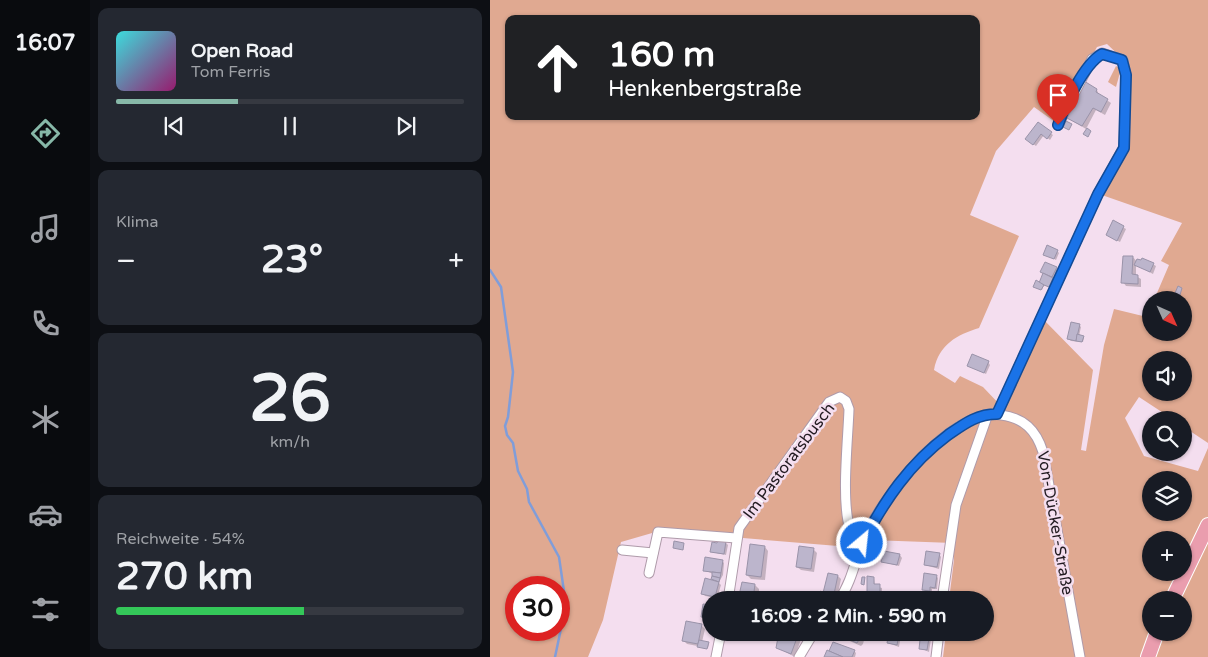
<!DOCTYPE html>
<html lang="de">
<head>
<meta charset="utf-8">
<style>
	:root { --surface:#171b24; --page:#242831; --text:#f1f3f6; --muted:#9ea1a6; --line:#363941; --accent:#87b8a8 }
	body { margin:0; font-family:"Varela Round",sans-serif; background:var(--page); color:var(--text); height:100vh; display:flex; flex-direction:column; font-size:19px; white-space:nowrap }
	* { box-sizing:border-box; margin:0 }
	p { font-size:16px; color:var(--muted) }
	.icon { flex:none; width:28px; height:28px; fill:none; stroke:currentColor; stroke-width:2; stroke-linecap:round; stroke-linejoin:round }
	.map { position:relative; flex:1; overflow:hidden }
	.details { display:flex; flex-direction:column; gap:8px; padding:8px; background:#0d0f14; width:400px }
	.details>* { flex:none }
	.guide { position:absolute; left:15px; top:15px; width:475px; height:105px; border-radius:10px; box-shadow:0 1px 4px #0004; background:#202124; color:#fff; overflow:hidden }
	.needle { width:32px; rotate:135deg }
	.controls { position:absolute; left:652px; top:291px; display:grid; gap:10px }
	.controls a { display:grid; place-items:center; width:50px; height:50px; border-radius:50%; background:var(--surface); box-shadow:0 1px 4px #0004; font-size:25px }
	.speed { position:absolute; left:15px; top:576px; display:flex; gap:10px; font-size:25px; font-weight:700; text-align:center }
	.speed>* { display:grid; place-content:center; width:65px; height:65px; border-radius:50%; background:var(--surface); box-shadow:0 1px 4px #0004; line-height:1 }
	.speed .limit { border:8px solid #d22; background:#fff; color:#111 }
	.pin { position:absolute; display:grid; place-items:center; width:42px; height:42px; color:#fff; margin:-51px -21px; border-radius:50% 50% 50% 0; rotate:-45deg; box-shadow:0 0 5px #0007 }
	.pin .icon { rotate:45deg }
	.me { position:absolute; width:55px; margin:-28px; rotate:28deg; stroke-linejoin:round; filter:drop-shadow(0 0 4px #0008) }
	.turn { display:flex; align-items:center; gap:18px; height:105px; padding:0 20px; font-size:22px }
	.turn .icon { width:65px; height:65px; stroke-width:2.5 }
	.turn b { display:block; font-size:35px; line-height:42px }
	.big { font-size:38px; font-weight:700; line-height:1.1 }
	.details .tile { flex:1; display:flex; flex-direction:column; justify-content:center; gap:8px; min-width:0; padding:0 18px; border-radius:10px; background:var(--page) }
	.details .dial { align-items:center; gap:0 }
	.dial b { font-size:65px; line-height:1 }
	.song { display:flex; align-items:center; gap:15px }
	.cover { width:60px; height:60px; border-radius:8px; background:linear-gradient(135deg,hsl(180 70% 55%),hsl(320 70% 35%)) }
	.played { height:5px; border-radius:2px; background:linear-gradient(90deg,var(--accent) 35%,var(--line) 35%) }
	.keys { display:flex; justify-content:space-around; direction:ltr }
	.heat { display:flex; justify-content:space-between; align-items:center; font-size:28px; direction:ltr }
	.charge { height:8px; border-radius:4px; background:linear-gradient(90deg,#34c759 54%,var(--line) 0) }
	.trip { position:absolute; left:212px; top:591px; width:292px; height:50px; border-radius:25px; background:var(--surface); box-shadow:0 1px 4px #0004; font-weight:700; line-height:50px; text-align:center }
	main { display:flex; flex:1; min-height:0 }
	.tabs { display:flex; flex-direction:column; width:90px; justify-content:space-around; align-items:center; background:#090b0e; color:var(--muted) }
	.tabs .icon { width:35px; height:35px }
	.tabs .active { color:var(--accent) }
	.tabs b { font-size:22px; color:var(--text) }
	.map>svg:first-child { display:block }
	.green { fill:#e0a991; fill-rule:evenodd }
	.shadow { fill:#0003 }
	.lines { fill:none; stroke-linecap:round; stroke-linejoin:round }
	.stream { stroke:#809dd9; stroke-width:2.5 }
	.building { fill:#bcb5cc; stroke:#9a93a9 }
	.street-casing { stroke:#af9baa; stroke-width:11 }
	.primary-casing { stroke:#fff; stroke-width:16 }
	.street { stroke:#fff; stroke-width:9 }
	.primary { stroke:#ea9dae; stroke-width:14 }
	.route-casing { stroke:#114b97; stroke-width:12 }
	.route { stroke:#1a73e8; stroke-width:9 }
	.labels { text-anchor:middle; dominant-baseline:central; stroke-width:5; stroke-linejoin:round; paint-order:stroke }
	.street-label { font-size:16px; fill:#221b21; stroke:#f4deef }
</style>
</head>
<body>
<main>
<nav class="tabs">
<b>16:07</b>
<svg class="icon active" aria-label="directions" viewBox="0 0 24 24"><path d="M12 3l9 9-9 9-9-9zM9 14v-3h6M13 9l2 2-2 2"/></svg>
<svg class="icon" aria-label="music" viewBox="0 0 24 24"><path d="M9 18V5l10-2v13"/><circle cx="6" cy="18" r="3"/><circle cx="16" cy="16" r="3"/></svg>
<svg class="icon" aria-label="phone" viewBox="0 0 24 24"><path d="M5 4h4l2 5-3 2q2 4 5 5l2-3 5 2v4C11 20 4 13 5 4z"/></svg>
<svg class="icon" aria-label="climate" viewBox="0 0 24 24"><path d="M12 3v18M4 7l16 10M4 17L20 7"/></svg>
<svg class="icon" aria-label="car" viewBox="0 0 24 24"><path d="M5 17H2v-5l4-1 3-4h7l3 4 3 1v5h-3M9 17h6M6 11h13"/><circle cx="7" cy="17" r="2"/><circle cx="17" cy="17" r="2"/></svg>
<svg class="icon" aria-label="filters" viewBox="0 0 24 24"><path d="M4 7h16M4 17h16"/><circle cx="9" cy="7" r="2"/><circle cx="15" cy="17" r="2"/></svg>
</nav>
<section class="details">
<div class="tile">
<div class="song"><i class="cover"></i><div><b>Open Road</b><p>Tom Ferris</p></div></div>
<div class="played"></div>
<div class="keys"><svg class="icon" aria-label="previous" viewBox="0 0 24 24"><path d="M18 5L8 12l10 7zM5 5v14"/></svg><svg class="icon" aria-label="pause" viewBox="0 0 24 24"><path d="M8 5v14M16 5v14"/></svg><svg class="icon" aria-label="next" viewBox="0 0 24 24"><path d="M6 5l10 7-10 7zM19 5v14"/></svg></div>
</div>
<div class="tile"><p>Klima</p>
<div class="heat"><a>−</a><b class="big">23°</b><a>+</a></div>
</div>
<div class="tile dial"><b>26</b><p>km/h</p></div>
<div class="tile"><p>Reichweite · 54%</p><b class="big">270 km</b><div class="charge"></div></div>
</section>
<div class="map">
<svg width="718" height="657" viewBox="0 0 718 657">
	<rect width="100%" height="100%" fill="#f4deef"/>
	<!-- green -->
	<g class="green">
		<path d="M0,0H718V443L694,427V420H684L649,397L635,418L654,456L708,471L718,448V657H453L456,633L496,632V600H459L464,560L463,543L381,540L348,546L169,531L131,542L113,620L98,657H0ZM19,19H486V116H19ZM617,44L638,64L631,156L609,194L692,223L671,261L679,265L664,300H694V332H661V308L657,317L624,309L614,345L596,451L591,450L603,370L553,319L513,408L493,387L470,376L465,383L444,370C449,344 467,335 489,328L529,236L480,215L506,151L544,107L565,122L607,47ZM661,360H694V392H661ZM661,480H694V512H661ZM661,540H694V572H661ZM26,588H69V630H26ZM661,600H694V632H661Z"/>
		<polygon points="626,66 631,69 626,87 618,82"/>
	</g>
	<!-- shadow -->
	<g class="shadow">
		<polygon points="607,90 609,95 621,103 615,115 606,110 596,129 576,117"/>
		<polygon points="548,124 563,135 560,140 554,135 546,146 539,141"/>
		<polygon points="623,222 636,229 630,242 617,235"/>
		<polygon points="567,251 569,253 566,260 555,254"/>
		<polygon points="643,257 647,262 653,259 666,266 663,274 646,265 646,276 651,279 651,287 636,286 633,282"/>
		<polygon points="566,268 568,270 561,288 554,285 552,290 545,287 550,284 554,274"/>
		<polygon points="589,325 591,327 589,336 594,338 593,342 581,341 578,338"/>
		<polygon points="498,362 500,365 496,374 481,367"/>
		<polygon points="671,452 684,452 680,461 672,458"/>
		<polygon points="235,542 238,545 236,555 221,552"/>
		<polygon points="275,547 278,551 275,580 261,579 257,575"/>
		<polygon points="323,549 327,553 324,572 311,570 307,567"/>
		<polygon points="449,554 451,557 449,569 435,565"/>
		<polygon points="410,555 412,558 409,566 392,562"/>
		<polygon points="232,561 234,563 233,575 229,582 226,580 231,585 227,598 215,596 213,593 225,582 222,579 223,574 214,570"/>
		<polygon points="348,576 351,579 347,598 345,600 334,600 334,595"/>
		<polygon points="446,576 448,578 447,589 442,589 442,592 436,592 433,589"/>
		<polygon points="384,578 385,586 392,588 392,600 379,598"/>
		<polygon points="265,585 269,589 269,600 249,600"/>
		<polygon points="214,605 221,607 221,620 212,616"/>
		<polygon points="211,625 215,629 212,642 219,644 218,648 197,644 193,640"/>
		<polygon points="290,632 298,632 311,639 305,657 288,648"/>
		<polygon points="353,632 376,633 373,644 371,646 355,639 352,635"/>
		<polygon points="400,632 416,632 415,636 411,635 409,647 398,643"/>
		<polygon points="427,632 442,632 439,652 430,648 431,639"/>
		<polygon points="364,651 366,653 365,657 335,657"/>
	</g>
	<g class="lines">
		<!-- stream -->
		<polyline class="stream" points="0,270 11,287 23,372 18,417 15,426 17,435 23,443 28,471 37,489 39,502 69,557 76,605 65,657"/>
	</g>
	<!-- building -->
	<g class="building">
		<polygon points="594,81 607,89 606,92 618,99 611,112 603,108 592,126 575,117"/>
		<polygon points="576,121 582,124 579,130 573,127"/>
		<polygon points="548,122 562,132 557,139 551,134 543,145 535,139"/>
		<polygon points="597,128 601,131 598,137 593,134"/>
		<polygon points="623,220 634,226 627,241 616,235"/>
		<polygon points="557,245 568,250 564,259 553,255"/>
		<polygon points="633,256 643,256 642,274 648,275 648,284 631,283"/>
		<polygon points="652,258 664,263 660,272 644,265 647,259 651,260"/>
		<polygon points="555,262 567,267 562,277 550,272"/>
		<polygon points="553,273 563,278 559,287 549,283"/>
		<polygon points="546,280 554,285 551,290 543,287"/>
		<polygon points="688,286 692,288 690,295 685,293"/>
		<polygon points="581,322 590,324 586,341 577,339"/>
		<polygon points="587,334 594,336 592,342 586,341"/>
		<polygon points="482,354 499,361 494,373 477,366"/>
		<polygon points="670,452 681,452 677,460 668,456"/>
		<polygon points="228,540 236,541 234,554 220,552 222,542 227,543"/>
		<polygon points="184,541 194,543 193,550 183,548"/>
		<polygon points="260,544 275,546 271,577 256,575"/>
		<polygon points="309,546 324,548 321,569 306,567"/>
		<polygon points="384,547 391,548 391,552 384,552"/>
		<polygon points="394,551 410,554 407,565 391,562"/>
		<polygon points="436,551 450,553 447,567 434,565"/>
		<polygon points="215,557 233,560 231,573 213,571"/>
		<polygon points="222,572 231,573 230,578 222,576"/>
		<polygon points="338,573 348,575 344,594 339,600 333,600 327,594 330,591 333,593"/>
		<polygon points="434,573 447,575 445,588 440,587 440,591 432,590"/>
		<polygon points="222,576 230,578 229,582 221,579"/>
		<polygon points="377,576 384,577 384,584 390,584 390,599 377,599"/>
		<polygon points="372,577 375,577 374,585 371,584"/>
		<polygon points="215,578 229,582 225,597 211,594"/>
		<polygon points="252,582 265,584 264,592 267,593 267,600 248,600"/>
		<polygon points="213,604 221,605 221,618 211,617"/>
		<polygon points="196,621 212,624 208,644 192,641"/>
		<polygon points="289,632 308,635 301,654 286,648"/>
		<polygon points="351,632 372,632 373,633 367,643 350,636"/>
		<polygon points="399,632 414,632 413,634 409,634 407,645 397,643"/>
		<polygon points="426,632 440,632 437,650 429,649 430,640"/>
		<polygon points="209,640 219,642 217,649 207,647"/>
		<polygon points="343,642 365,650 362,657 353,657 339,651"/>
		<polygon points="337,650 339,651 353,657 334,657"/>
	</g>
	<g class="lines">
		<!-- street casing -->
		<g class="street-casing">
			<g id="street">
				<polyline points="507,414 608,194 634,147 636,75 633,60 612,53 602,59 568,125"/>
				<polyline points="132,550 163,553"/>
				<polyline points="159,573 168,532 246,538"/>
				<path d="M238,600L249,528L339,402L350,397L356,401L359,409C358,440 351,501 360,529C362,536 366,540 372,543"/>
				<path d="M349,600C361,583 365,562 372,543C389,501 460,407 511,415C534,418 546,430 553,452L590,657"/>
				<polyline points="452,600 466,505 498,414"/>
				<polyline points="226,657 231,632"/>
				<polyline points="309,657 324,632"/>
				<polyline points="446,657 449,632"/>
			</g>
		</g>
		<!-- primary casing -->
		<g class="primary-casing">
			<g id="primary">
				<polyline points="682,600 718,525"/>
				<polyline points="658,657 667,632"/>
			</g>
		</g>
		<!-- street -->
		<use href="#street" class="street"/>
		<!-- primary -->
		<use href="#primary" class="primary"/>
	</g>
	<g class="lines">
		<!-- route casing -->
		<g class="route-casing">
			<path id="route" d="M372,543C395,500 419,464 458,435C474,424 487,414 507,414L608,194L634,148L636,75L632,60L612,54C594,64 575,105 568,125"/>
		</g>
		<!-- route -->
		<use href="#route" class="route"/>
	</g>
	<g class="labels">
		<!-- street labels -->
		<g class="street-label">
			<text transform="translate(299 461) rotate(-53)">Im Pastoratsbusch</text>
			<text transform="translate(565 523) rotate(80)">Von-Dücker-Straße</text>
		</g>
	</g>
</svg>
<div class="controls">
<a><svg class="needle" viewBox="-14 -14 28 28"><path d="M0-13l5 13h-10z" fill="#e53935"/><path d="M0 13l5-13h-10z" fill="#9ea1a6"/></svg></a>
<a><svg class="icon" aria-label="sound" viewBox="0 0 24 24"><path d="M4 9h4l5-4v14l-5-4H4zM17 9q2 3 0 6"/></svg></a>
<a><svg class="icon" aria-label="search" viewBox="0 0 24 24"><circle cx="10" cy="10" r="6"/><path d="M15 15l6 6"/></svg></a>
<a><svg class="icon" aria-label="layers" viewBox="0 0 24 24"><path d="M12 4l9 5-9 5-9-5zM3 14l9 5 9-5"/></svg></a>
<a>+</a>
<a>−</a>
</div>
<div class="speed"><div class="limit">30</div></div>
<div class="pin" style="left:568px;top:125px;background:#d93025"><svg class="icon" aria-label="arrive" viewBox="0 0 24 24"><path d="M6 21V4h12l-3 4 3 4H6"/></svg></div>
<svg class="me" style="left:372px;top:543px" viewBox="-20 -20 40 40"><circle r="17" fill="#1a73e8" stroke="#fff" stroke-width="3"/><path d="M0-11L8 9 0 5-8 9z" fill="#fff"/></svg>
<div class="trip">16:09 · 2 Min. · 590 m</div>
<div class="guide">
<div class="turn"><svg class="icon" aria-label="ahead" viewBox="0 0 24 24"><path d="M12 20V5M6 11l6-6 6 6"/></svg><div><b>160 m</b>Henkenbergstraße</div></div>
</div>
</div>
</main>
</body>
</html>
